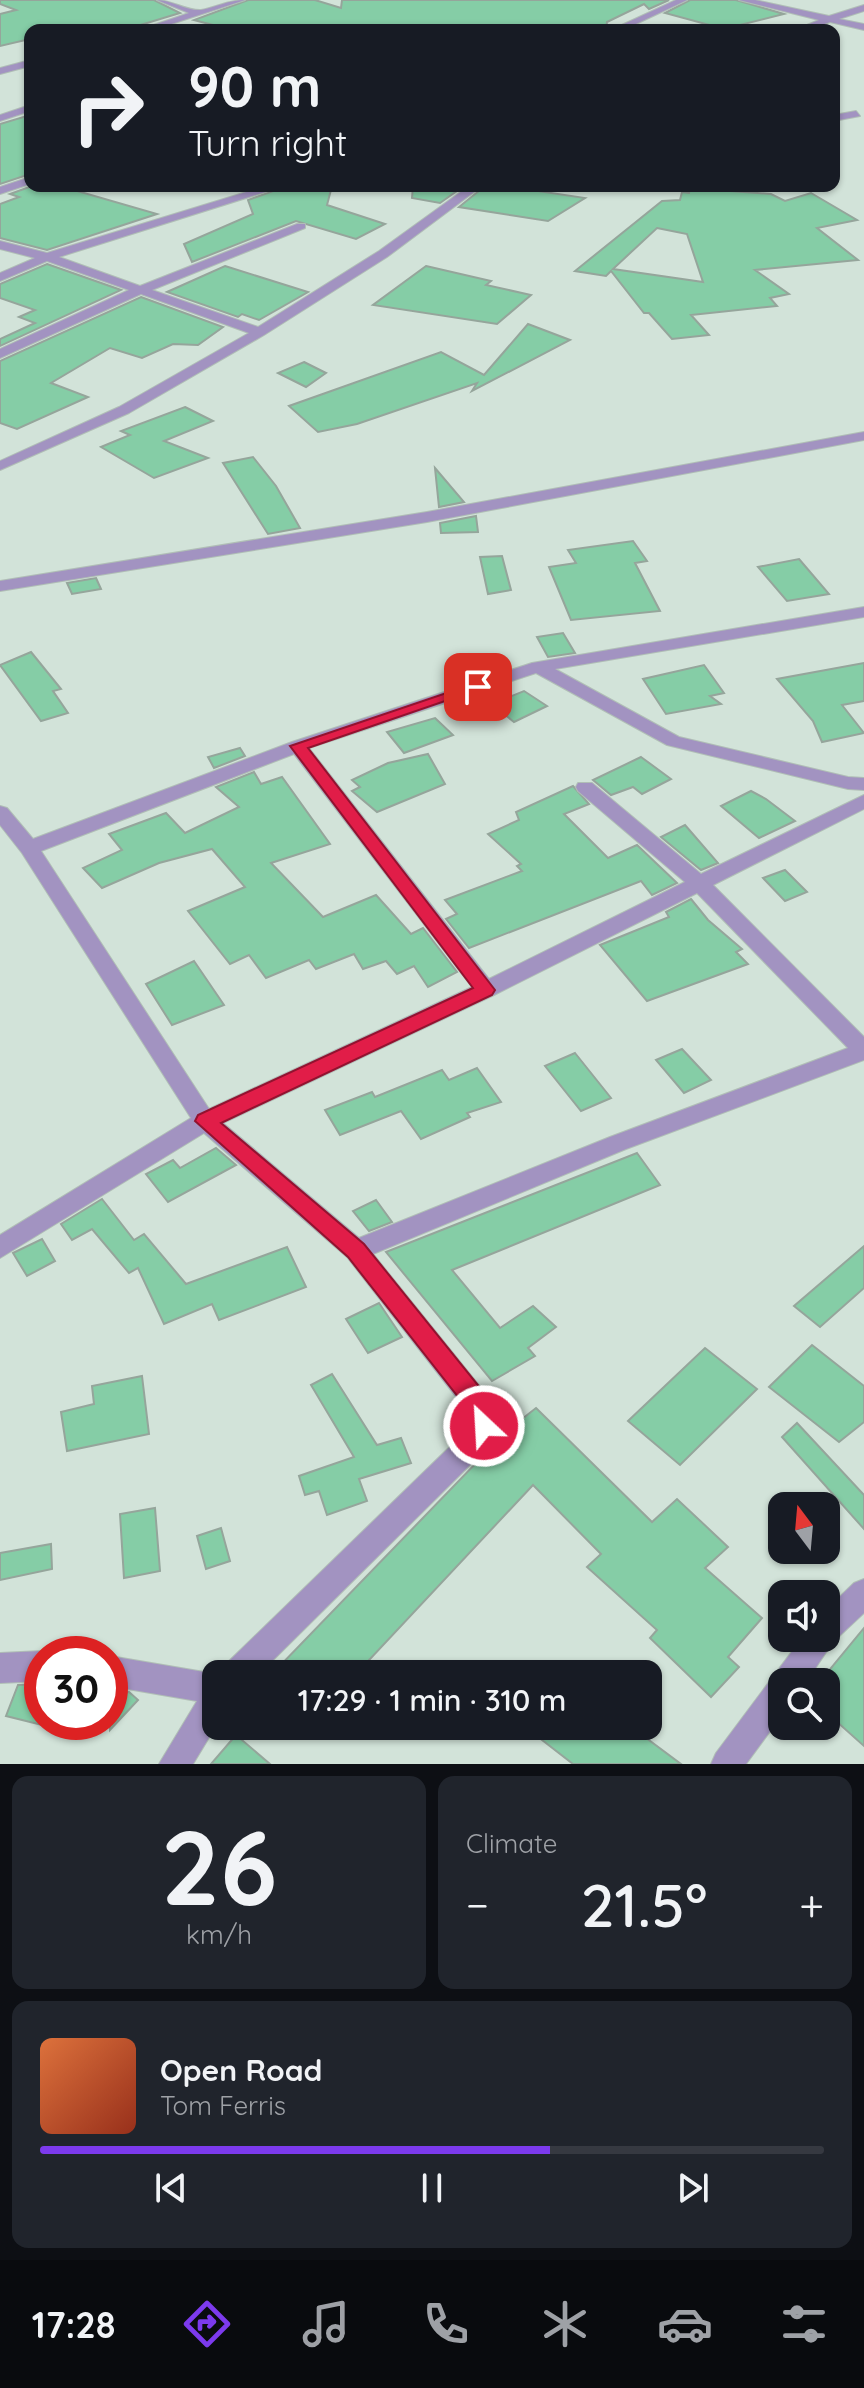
<!DOCTYPE html>
<html lang="en">
<head>
<meta charset="utf-8">
<style>
	:root { --surface:#171b24; --page:#20242c; --text:#f1f3f6; --muted:#9ea1a6; --line:#363941; --accent:#7c3aed }
	body { margin:0; font-family:Quicksand,sans-serif; background:var(--page); color:var(--text); height:100vh; display:flex; flex-direction:column; font-size:30px; white-space:nowrap }
	* { box-sizing:border-box; margin:0 }
	p { font-size:26px; color:var(--muted) }
	.icon { flex:none; width:44px; height:44px; fill:none; stroke:currentColor; stroke-width:2; stroke-linecap:round; stroke-linejoin:round }
	.map { position:relative; height:1764px; overflow:hidden }
	.drawer { display:flex; flex-direction:column; gap:12px; padding:12px; background:#0d0f14; flex:1 }
	.drawer>* { flex:none }
	.hud { position:absolute; left:24px; top:24px; width:816px; height:168px; border-radius:16px; box-shadow:0 2px 6px #0004; background:#171b24; color:var(--text); overflow:hidden }
	.needle { width:52px; rotate:344deg }
	.controls { position:absolute; left:768px; top:1492px; display:grid; gap:16px }
	.controls a { display:grid; place-items:center; width:72px; height:72px; border-radius:16px; background:var(--surface); box-shadow:0 2px 6px #0004; font-size:40px }
	.speed { position:absolute; left:24px; top:1636px; display:flex; gap:16px; font-size:40px; font-weight:700; text-align:center }
	.speed>* { display:grid; place-content:center; width:104px; height:104px; border-radius:50%; background:var(--surface); box-shadow:0 2px 6px #0004; line-height:1 }
	.speed .limit { border:12px solid #d22; background:#fff; color:#111 }
	.pin { position:absolute; display:grid; place-items:center; width:68px; height:68px; color:#fff; margin:-34px; border-radius:16px; box-shadow:0 4px 12px #0006 }
	.me { position:absolute; width:88px; margin:-44px; rotate:335deg; stroke-linejoin:round; filter:drop-shadow(0 0 6px #0008) }
	.turn { display:flex; align-items:center; gap:28px; height:168px; padding:0 32px; font-size:36px }
	.turn .icon { width:104px; height:104px; stroke-width:2.5 }
	.turn b { display:block; font-size:56px; line-height:68px }
	.big { font-size:60px; font-weight:600; line-height:1.1 }
	.drawer .widget { flex:1; display:flex; flex-direction:column; justify-content:center; gap:12px; min-width:0; padding:0 28px; border-radius:16px; background:var(--page) }
	.drawer .dial { align-items:center; gap:0 }
	.dial b { font-size:104px; line-height:1 }
	.song { display:flex; align-items:center; gap:24px }
	.cover { width:96px; height:96px; border-radius:12px; background:linear-gradient(135deg,hsl(20 70% 55%),hsl(10 70% 35%)) }
	.played { height:8px; border-radius:4px; background:linear-gradient(90deg,var(--accent) 65%,var(--line) 65%) }
	.keys { display:flex; justify-content:space-around; direction:ltr }
	.heat { display:flex; justify-content:space-between; align-items:center; font-size:44px; direction:ltr }
	.drawer .tiles { flex:1; display:grid; gap:12px; grid-template-columns:1fr 1fr }
	.widget:last-child { grid-column:span 2 }
	.trip { position:absolute; left:202px; top:1660px; width:460px; height:80px; border-radius:16px; background:var(--surface); box-shadow:0 2px 6px #0004; font-weight:600; line-height:80px; text-align:center }
	.dock { display:flex; height:128px; justify-content:space-around; align-items:center; background:#090b0e; color:var(--muted) }
	.dock .icon { width:56px; height:56px }
	.dock .on { color:var(--accent) }
	.dock b { font-size:36px; color:var(--text) }
	.map>svg:first-child { display:block }
	.building { fill:#85cda6; stroke:#95a59b; stroke-width:2; fill-rule:evenodd }
	.lines { fill:none; stroke-linecap:round; stroke-linejoin:round }
	.street-casing { stroke:#b0beb6; stroke-width:2 }
	.street { fill:#a293c1; fill-rule:evenodd }
	.route { fill:#e11d48; stroke:#92132f; stroke-width:2 }
</style>
</head>
<body>
<div class="map">
<svg width="864" height="1764" viewBox="0 0 864 1764">
	<rect width="100%" height="100%" fill="#d2e3d9"/>
	<!-- building -->
	<g class="building">
		<polygon points="0,0 154,0 180,13 124,30 30,30 30,39 0,46 0,14 16,10 0,4"/>
		<polygon points="248,0 315,0 341,8 342,0 669,0 649,9 644,4 607,22 606,30 232,30 194,20"/>
		<polygon points="690,0 736,0 784,14 724,29 665,13"/>
		<polygon points="30,115 30,174 0,184 0,124"/>
		<polygon points="32,186 60,186 157,214 47,250 0,238 0,204 19,197 10,194"/>
		<polygon points="287,186 332,186 327,205 385,224 356,239 296,221 192,262 184,244 253,214 248,200"/>
		<polygon points="413,186 464,186 440,203 412,198"/>
		<polygon points="485,186 505,186 585,198 548,221 459,207"/>
		<path d="M690,188L771,194L785,201L811,193L857,220L817,228L858,260L755,270L789,294L770,298L777,306L691,315L709,335L672,339L649,313H644L611,271L606,276L575,271L662,201L680,200L682,192L689,193ZM657,228L687,234L703,282L613,269Z"/>
		<polygon points="47,264 121,290 0,346 0,339 35,323 19,317 35,310 0,298 0,284"/>
		<polygon points="225,266 308,292 259,320 242,314 238,317 167,292"/>
		<polygon points="426,266 491,281 486,285 531,295 497,324 373,305"/>
		<polygon points="141,297 223,327 198,345 173,344 142,358 110,348 51,383 88,397 17,429 0,423 0,361"/>
		<polygon points="528,324 570,340 472,391 477,383 357,424 318,432 289,406 441,352 484,375"/>
		<polygon points="304,362 326,373 306,387 278,373"/>
		<polygon points="185,407 213,421 164,441 208,458 154,478 101,447 130,435 121,431"/>
		<polygon points="253,457 276,486 300,528 268,534 223,463"/>
		<polygon points="435,468 464,502 439,507"/>
		<polygon points="476,516 478,532 441,533 440,523"/>
		<polygon points="633,541 647,561 635,563 660,611 571,620 549,567 576,563 568,550"/>
		<polygon points="502,556 511,590 488,594 480,557"/>
		<polygon points="799,559 829,594 787,601 758,567"/>
		<polygon points="96,578 101,589 72,594 67,583"/>
		<polygon points="563,633 575,653 548,657 537,637"/>
		<polygon points="31,652 61,689 53,691 68,713 41,721 0,665"/>
		<polygon points="864,663 864,701 842,705 864,733 822,742 813,721 777,679"/>
		<polygon points="704,665 724,693 710,696 721,704 666,714 643,679"/>
		<polygon points="524,691 547,706 514,722 492,704"/>
		<polygon points="435,718 453,735 404,753 387,732"/>
		<polygon points="240,748 245,756 214,768 208,757"/>
		<polygon points="428,754 445,784 377,812 352,791 360,787 352,780 388,763"/>
		<polygon points="641,757 671,779 642,794 633,787 611,795 593,780"/>
		<polygon points="254,772 261,784 282,777 330,844 271,863 323,917 376,895 411,934 423,928 457,972 428,987 414,966 397,974 386,961 363,969 354,954 316,969 309,960 266,978 249,955 230,964 188,911 245,887 212,849 159,863 102,888 83,868 122,850 109,834 166,813 185,833 239,807 216,787"/>
		<polygon points="573,786 589,804 564,814 608,858 637,845 677,883 652,895 641,881 469,948 446,919 457,914 445,900 522,871 517,866 521,864 488,834 519,820 516,812"/>
		<polygon points="751,791 766,799 795,821 759,838 721,806"/>
		<polygon points="685,825 718,863 701,870 661,837"/>
		<polygon points="785,870 807,892 785,901 763,878"/>
		<polygon points="691,899 708,920 742,949 736,952 748,964 647,1001 600,945 669,917 666,912"/>
		<polygon points="194,961 224,1005 172,1025 146,984"/>
		<polygon points="682,1049 711,1080 684,1093 656,1060"/>
		<polygon points="575,1053 611,1098 581,1111 545,1066"/>
		<polygon points="477,1068 501,1102 467,1113 470,1117 421,1139 401,1111 340,1135 325,1110 372,1092 375,1097 442,1070 449,1080"/>
		<polygon points="216,1148 236,1165 168,1202 146,1174 173,1160 180,1168"/>
		<polygon points="637,1153 660,1185 452,1270 500,1328 533,1306 556,1327 528,1348 535,1356 492,1381 386,1252"/>
		<polygon points="102,1199 134,1240 144,1234 186,1284 287,1247 306,1287 219,1320 212,1304 164,1324 138,1268 129,1273 92,1229 72,1240 61,1224"/>
		<polygon points="376,1200 392,1222 369,1231 353,1211"/>
		<polygon points="42,1239 55,1261 27,1276 13,1253"/>
		<polygon points="864,1246 864,1288 820,1327 794,1306"/>
		<polygon points="379,1303 402,1337 368,1353 346,1319"/>
		<polygon points="812,1345 864,1386 864,1422 839,1442 769,1387"/>
		<polygon points="705,1348 757,1389 680,1465 628,1421"/>
		<polygon points="332,1374 377,1445 401,1438 411,1463 359,1479 367,1501 327,1515 319,1491 305,1495 299,1476 354,1457 311,1385"/>
		<polygon points="142,1376 149,1434 67,1451 61,1412 94,1404 92,1386"/>
		<polygon points="536,1408 652,1522 677,1499 728,1547 705,1568 762,1618 728,1657 739,1667 711,1697 650,1638 657,1630 587,1567 601,1554 533,1485 356,1674 272,1674 508,1430"/>
		<polygon points="797,1423 864,1495 864,1529 782,1437"/>
		<polygon points="155,1508 160,1571 124,1578 120,1514"/>
		<polygon points="221,1528 230,1561 206,1569 197,1536"/>
		<polygon points="51,1544 52,1569 0,1580 0,1553"/>
		<polygon points="864,1628 864,1746 826,1712 826,1674"/>
		<polygon points="42,1684 42,1725 6,1716 18,1685"/>
		<polygon points="110,1689 129,1692 138,1700 110,1730"/>
		<polygon points="524,1726 630,1726 681,1764 573,1764"/>
		<polygon points="236,1735 270,1764 211,1764"/>
	</g>
	<g class="lines">
		<!-- street casing -->
		<g class="street-casing">
			<g id="street">
				<path d="M157,0C171,0 187,11 201,10C216,7 229,0 245,0L153,30H139L189,13Z"/>
				<polygon points="676,0 687,0 623,30 611,30"/>
				<polygon points="739,0 755,0 829,16 864,5 864,11 839,19 864,24 864,30 830,22 808,30 795,30 819,20"/>
				<polygon points="30,60 30,66 0,74 0,68"/>
				<polygon points="30,105 30,111 0,121 0,115"/>
				<polygon points="856,111 860,116 834,121 834,115"/>
				<polygon points="30,177 30,184 0,194 0,187"/>
				<polygon points="266,186 284,186 59,257 140,286 297,224 305,224 305,228 152,290 258,327 379,251 469,186 482,186 387,257 264,335 129,413 0,470 0,461 119,407 249,333 141,294 0,358 0,349 129,290 47,261 0,281 0,273 35,258 0,249 0,241 47,253"/>
				<polygon points="864,432 864,440 427,522 0,591 0,581 427,512"/>
				<path d="M864,607V617L555,669L679,737L848,777L864,778V790L848,789L667,745L536,673L309,748L489,979L685,882L578,791L576,787L578,783H592L701,874L864,795V809L713,885L864,1037V1060L626,1149L373,1254L494,1404C503,1423 492,1437 482,1453L259,1674H223L227,1663L462,1435L471,1416L347,1257L204,1133L0,1258V1235L191,1118L22,853L0,825V806L7,808L33,839L292,742L532,663ZM294,754L472,987L209,1109L41,851ZM697,893L848,1048L610,1137L359,1238L223,1123L494,995Z"/>
				<polygon points="864,1579 864,1613 833,1642 806,1682 782,1682 782,1715 746,1764 711,1764 716,1753 802,1638 826,1638 826,1610 854,1583"/>
				<polygon points="42,1651 49,1654 42,1654 42,1681 0,1683 0,1653"/>
				<polygon points="110,1656 216,1674 216,1726 193,1764 159,1764 197,1701 110,1686"/>
			</g>
		</g>
		<!-- street -->
		<use href="#street" class="street"/>
	</g>
	<!-- route -->
	<polygon class="route" points="473,684 486,687 308,748 495,990 492,995 221,1123 364,1244 494,1405 497,1413 493,1434 484,1437 476,1434 473,1416 348,1257 195,1121 198,1115 473,988 290,746"/>
</svg>
<div class="controls">
<a><svg class="needle" viewBox="-14 -14 28 28"><path d="M0-13l5 13h-10z" fill="#e53935"/><path d="M0 13l5-13h-10z" fill="#9ea1a6"/></svg></a>
<a><svg class="icon" aria-label="sound" viewBox="0 0 24 24"><path d="M4 9h4l5-4v14l-5-4H4zM17 9q2 3 0 6"/></svg></a>
<a><svg class="icon" aria-label="search" viewBox="0 0 24 24"><circle cx="10" cy="10" r="6"/><path d="M15 15l6 6"/></svg></a>
</div>
<div class="speed"><div class="limit">30</div></div>
<div class="pin" style="left:478px;top:687px;background:#d93025"><svg class="icon" aria-label="arrive" viewBox="0 0 24 24"><path d="M6 21V4h12l-3 4 3 4H6"/></svg></div>
<svg class="me" style="left:484px;top:1426px" viewBox="-20 -20 40 40"><circle r="17" fill="#e11d48" stroke="#fff" stroke-width="3"/><path d="M0-11L8 9 0 5-8 9z" fill="#fff"/></svg>
<div class="trip">17:29 · 1 min · 310 m</div>
<div class="hud">
<div class="turn"><svg class="icon" aria-label="right" viewBox="0 0 24 24"><path d="M7 20v-9h11M14 6l5 5-5 5"/></svg><div><b>90 m</b>Turn right</div></div>
</div>
</div>
<section class="drawer">
<div class="tiles">
<div class="widget dial"><b>26</b><p>km/h</p></div>
<div class="widget"><p>Climate</p>
<div class="heat"><a>−</a><b class="big">21.5°</b><a>+</a></div>
</div>
<div class="widget">
<div class="song"><i class="cover"></i><div><b>Open Road</b><p>Tom Ferris</p></div></div>
<div class="played"></div>
<div class="keys"><svg class="icon" aria-label="previous" viewBox="0 0 24 24"><path d="M18 5L8 12l10 7zM5 5v14"/></svg><svg class="icon" aria-label="pause" viewBox="0 0 24 24"><path d="M8 5v14M16 5v14"/></svg><svg class="icon" aria-label="next" viewBox="0 0 24 24"><path d="M6 5l10 7-10 7zM19 5v14"/></svg></div>
</div>
</div>
</section>
<nav class="dock">
<b>17:28</b>
<svg class="icon on" aria-label="directions" viewBox="0 0 24 24"><path d="M12 3l9 9-9 9-9-9zM9 14v-3h6M13 9l2 2-2 2"/></svg>
<svg class="icon" aria-label="music" viewBox="0 0 24 24"><path d="M9 18V5l10-2v13"/><circle cx="6" cy="18" r="3"/><circle cx="16" cy="16" r="3"/></svg>
<svg class="icon" aria-label="phone" viewBox="0 0 24 24"><path d="M5 4h4l2 5-3 2q2 4 5 5l2-3 5 2v4C11 20 4 13 5 4z"/></svg>
<svg class="icon" aria-label="climate" viewBox="0 0 24 24"><path d="M12 3v18M4 7l16 10M4 17L20 7"/></svg>
<svg class="icon" aria-label="car" viewBox="0 0 24 24"><path d="M5 17H2v-5l4-1 3-4h7l3 4 3 1v5h-3M9 17h6M6 11h13"/><circle cx="7" cy="17" r="2"/><circle cx="17" cy="17" r="2"/></svg>
<svg class="icon" aria-label="filters" viewBox="0 0 24 24"><path d="M4 7h16M4 17h16"/><circle cx="9" cy="7" r="2"/><circle cx="15" cy="17" r="2"/></svg>
</nav>
</body>
</html>
